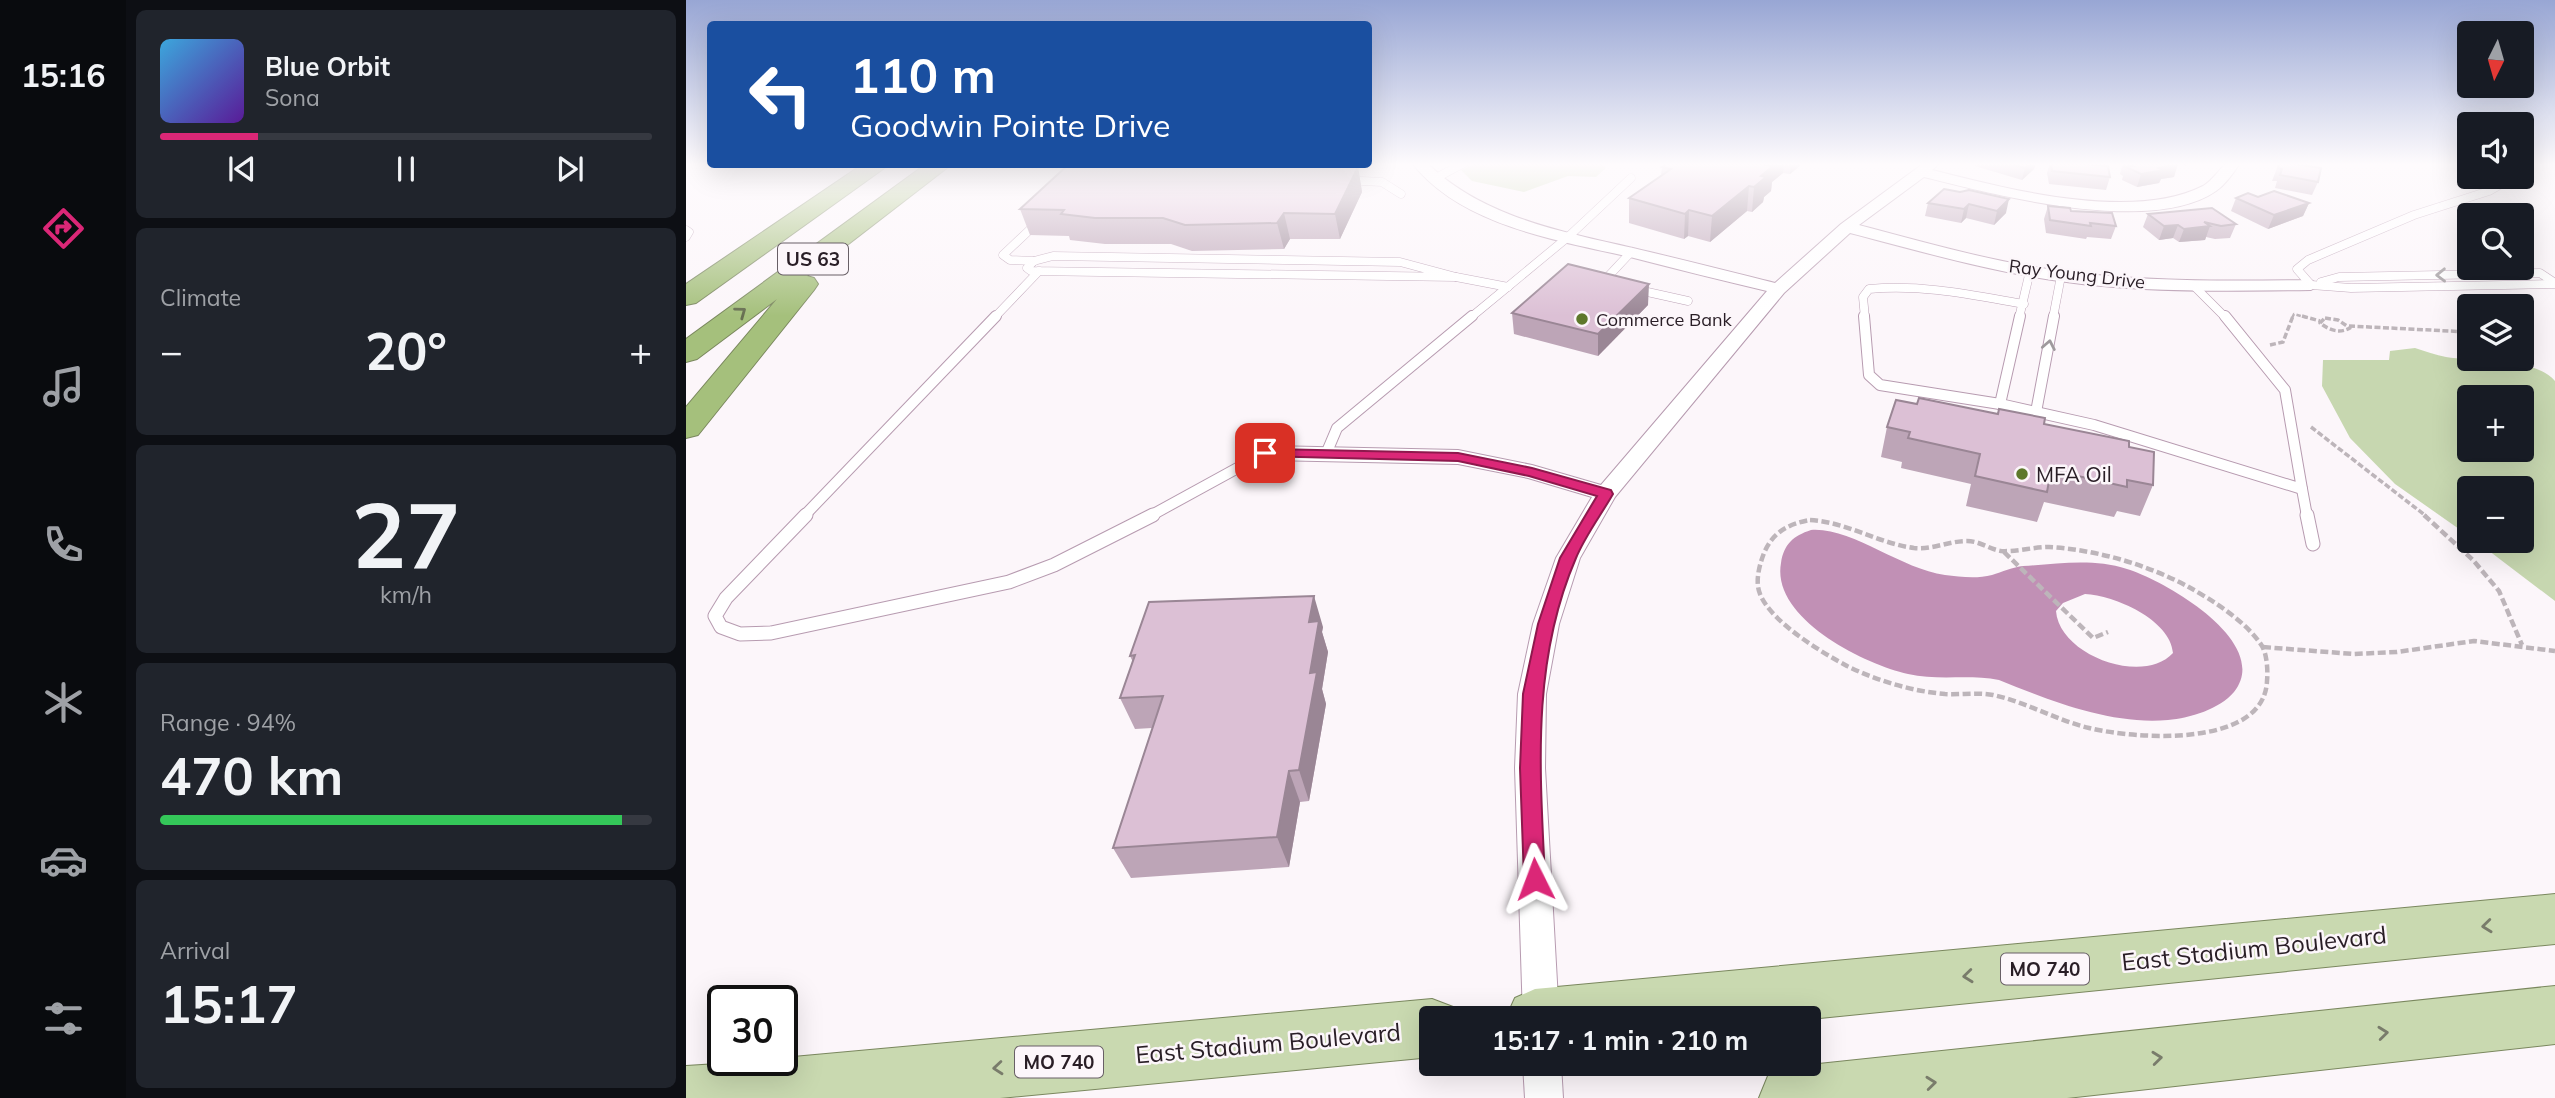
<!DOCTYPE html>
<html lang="en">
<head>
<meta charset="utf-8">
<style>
	:root { --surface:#171b24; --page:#20242c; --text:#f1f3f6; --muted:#9ea1a6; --line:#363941; --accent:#db2777 }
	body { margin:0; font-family:Mulish,sans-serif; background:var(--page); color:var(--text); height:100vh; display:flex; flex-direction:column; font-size:26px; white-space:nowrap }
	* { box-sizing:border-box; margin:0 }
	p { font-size:23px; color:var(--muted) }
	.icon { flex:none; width:38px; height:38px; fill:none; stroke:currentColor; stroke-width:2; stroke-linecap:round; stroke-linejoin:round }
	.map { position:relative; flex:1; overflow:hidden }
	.sheet { display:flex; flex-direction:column; gap:10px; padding:10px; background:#0d0f14; width:560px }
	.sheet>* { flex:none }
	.hud { position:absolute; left:21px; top:21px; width:665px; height:147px; border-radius:7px; box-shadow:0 7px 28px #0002; background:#1a4fa0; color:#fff; overflow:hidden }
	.needle { width:46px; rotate:185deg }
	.controls { position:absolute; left:1771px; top:21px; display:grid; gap:14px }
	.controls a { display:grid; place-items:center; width:77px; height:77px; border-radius:7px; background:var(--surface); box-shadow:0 7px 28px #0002; font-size:35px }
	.speed { position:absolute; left:21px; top:985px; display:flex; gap:14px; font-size:35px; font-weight:700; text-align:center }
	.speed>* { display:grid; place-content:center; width:91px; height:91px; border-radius:50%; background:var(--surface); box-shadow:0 7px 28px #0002; line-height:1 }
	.speed .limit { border:4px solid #111; border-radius:10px; background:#fff; color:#111 }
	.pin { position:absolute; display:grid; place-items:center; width:60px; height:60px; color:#fff; margin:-30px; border-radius:14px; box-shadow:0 4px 10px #0006 }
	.me { position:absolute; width:77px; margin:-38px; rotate:357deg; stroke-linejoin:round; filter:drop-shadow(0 0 5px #0008) }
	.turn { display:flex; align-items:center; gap:24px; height:147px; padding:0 28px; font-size:32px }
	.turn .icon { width:91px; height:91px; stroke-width:2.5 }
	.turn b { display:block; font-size:49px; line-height:60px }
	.big { font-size:52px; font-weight:700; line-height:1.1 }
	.sheet .widget { flex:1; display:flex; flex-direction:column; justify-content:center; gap:10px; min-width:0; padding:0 24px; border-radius:10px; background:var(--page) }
	.sheet .dial { align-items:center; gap:0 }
	.dial b { font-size:91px; line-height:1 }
	.song { display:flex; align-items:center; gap:21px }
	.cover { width:84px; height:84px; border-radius:10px; background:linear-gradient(135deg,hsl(200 70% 55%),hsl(270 70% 35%)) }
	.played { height:7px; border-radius:4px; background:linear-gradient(90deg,var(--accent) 20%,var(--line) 20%) }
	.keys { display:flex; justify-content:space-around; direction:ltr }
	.heat { display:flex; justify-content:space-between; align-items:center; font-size:38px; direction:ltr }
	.charge { height:10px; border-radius:5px; background:linear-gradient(90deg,#34c759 94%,var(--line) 0) }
	.trip { position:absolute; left:733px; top:1006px; width:402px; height:70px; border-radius:7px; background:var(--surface); box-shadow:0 7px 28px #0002; font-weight:700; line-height:70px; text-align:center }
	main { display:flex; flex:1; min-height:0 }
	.dock { display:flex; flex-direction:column; width:126px; justify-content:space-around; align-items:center; background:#090b0e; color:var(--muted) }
	.dock .icon { width:49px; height:49px }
	.dock .selected { color:var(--accent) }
	.dock b { font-size:32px; color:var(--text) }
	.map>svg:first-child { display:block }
	.green { fill:#c7d7b0; fill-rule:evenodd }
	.water { fill:#c190b5; fill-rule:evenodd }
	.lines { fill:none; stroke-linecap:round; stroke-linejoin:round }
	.lane-far2-casing { stroke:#b79bb0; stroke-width:9 }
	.lane-far1-casing { stroke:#b79bb0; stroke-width:12 }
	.lane-casing { stroke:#b79bb0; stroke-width:15 }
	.street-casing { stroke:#b79bb0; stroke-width:2 }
	.primary-casing { stroke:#7a875e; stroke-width:2 }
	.highway-casing { stroke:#7a875e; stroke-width:2 }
	.path-far2 { stroke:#bdb5ba; stroke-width:2.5; stroke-dasharray:4.5 2.5; stroke-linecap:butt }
	.path-far1 { stroke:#bdb5ba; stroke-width:3.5; stroke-dasharray:6 2.5; stroke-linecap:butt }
	.path { stroke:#bdb5ba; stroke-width:4.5; stroke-dasharray:8 3.5; stroke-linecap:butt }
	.lane-far2 { stroke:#fff; stroke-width:8 }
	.lane-far1 { stroke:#fff; stroke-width:10 }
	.lane { stroke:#fff; stroke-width:13 }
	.street { fill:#fff; fill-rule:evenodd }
	.primary { fill:#c9d9b0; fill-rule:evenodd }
	.highway { fill:#a5c07c; fill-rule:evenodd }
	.wall { fill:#bda5b7 }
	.shaded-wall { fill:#9a8695 }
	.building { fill:#dcc0d5; stroke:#9a8695; stroke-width:2 }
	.oneway { stroke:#9f9a9d }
	.oneway2 { stroke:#676f51 }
	.oneway3 { stroke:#797c6b }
	.route { fill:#db2777; stroke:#8e194d; stroke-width:2 }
	.poi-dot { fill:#5e782b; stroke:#fcf6fa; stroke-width:2.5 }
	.labels { text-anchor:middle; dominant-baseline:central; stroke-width:5; stroke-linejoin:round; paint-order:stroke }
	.far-street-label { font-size:18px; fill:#291e26; stroke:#fcf6fa }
	.far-poi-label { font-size:18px; fill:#291e26; stroke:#fcf6fa; text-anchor:start }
	.shield { fill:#fcf6fa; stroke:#685f66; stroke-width:2 }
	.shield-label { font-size:19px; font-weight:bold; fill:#291e26 }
	.poi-label { font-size:21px; fill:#291e26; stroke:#fcf6fa; text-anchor:start }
	.near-street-label { font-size:24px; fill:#291e26; stroke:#fcf6fa }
</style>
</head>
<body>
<main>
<nav class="dock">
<b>15:16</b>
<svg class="icon selected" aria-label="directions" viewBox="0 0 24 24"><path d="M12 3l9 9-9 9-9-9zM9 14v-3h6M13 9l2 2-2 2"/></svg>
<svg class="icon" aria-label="music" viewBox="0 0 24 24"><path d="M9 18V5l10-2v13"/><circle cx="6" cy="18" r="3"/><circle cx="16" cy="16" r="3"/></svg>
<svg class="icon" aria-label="phone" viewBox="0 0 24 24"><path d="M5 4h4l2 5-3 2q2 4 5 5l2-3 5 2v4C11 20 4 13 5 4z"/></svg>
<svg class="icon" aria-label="climate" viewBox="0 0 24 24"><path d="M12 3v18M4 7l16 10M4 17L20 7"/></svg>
<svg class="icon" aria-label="car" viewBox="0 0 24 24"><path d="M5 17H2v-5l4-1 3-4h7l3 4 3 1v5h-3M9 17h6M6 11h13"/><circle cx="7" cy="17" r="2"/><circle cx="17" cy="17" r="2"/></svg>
<svg class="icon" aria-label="filters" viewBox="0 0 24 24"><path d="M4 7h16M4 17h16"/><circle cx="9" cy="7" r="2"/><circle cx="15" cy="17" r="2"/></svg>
</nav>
<section class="sheet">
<div class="widget">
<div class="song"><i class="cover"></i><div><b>Blue Orbit</b><p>Sona</p></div></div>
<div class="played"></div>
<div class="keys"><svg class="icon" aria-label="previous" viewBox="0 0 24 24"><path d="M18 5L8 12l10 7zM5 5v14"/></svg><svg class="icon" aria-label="pause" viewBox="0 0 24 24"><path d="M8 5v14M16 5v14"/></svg><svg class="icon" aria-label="next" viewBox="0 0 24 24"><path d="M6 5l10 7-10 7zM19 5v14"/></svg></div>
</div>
<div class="widget"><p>Climate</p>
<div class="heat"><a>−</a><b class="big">20°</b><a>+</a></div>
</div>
<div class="widget dial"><b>27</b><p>km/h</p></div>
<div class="widget"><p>Range · 94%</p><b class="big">470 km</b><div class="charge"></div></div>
<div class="widget"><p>Arrival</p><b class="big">15:17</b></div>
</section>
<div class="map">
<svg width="1869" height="1098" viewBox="0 0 1869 1098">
	<rect width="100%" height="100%" fill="#fcf6fa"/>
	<!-- green -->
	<g class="green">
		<polygon points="791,163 914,163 920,168 910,177 882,176 838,192 786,181 775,170"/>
		<path d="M1729,348C1739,351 1750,355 1760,357C1789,362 1849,357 1869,381V601L1790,541H1836V488H1783V536L1709,484L1664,438L1636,386L1637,360H1703L1704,351ZM1783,397H1836V450H1783Z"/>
	</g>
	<!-- water -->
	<path class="water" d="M1125,530C1166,527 1214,569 1259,575C1274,577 1291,579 1306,575C1316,572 1327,567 1337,566C1373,564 1406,558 1441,569C1480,581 1587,643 1548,692C1534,709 1504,718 1482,720C1424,725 1365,701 1313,680C1283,674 1252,681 1222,674C1177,664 1085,618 1095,563C1098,544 1107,536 1125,530ZM1399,594C1428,595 1485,620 1487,653C1457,686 1373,655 1370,611L1377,603Z"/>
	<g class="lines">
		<!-- lane-far2 casing -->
		<g class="lane-far2-casing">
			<g id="lane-far2">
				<polyline points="748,179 778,163"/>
				<polyline points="657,180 696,182 715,194"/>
				<polyline points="1817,183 1803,191 1728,215 1622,260 1611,269 1625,285 1665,288 1869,284"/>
				<polyline points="0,230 3,232 0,237"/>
				<polygon points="367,256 714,262 770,277 345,271 341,268 348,261"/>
				<polyline points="348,261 324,260 317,255 354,220"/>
				<polyline points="770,277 822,287"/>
				<polyline points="1635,282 1653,277 1854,273 1869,283"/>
				<polyline points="924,283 917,282 945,252"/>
				<polyline points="1508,286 1540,318"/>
				<polyline points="948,289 1002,301"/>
				<polyline points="308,318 353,271"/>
				<polyline points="784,318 882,237 945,178"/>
				<path d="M1179,318L1177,297L1183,289C1236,284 1286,295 1338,304"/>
				<polyline points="1333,318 1344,271"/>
				<polyline points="1367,318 1375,276"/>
			</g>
		</g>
		<!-- lane-far1 casing -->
		<g class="lane-far1-casing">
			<g id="lane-far1">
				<polyline points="1178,316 1183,375 1194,385 1314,404 1408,425 1616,489 1599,390 1539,316"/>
				<polyline points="1314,404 1334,316"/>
				<polyline points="1350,412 1368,316"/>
				<polyline points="640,454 651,428 786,316"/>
				<polyline points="1616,489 1621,516"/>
				<polyline points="118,516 310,316"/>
				<polyline points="464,516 579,453"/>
			</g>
		</g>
		<!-- lane casing -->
		<g class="lane-casing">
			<g id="lane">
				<polyline points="120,515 40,598 29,616 35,627 54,634 85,633 323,582 368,565 467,515"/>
				<polyline points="1621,515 1627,544"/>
			</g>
		</g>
		<!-- street casing -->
		<g class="street-casing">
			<g id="street">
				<path d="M726,163H741C796,217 874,231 947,248C994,259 1041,271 1089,283L1155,224L1238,163H1254L1246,170C1321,189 1446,222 1517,186C1526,181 1533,170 1540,163H1554C1549,171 1539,185 1530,191C1465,236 1310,195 1238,177L1173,225C1240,243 1307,262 1375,271C1458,282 1542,281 1625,280L1634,285L1625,290C1541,291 1456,293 1373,281C1302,271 1233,251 1164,233L1098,293L929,497L894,558L873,624L860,694L859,768L873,1018H837L829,768L832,694L847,624L870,558L906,497L842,478L772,464L579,460L571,458L568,453L571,448L579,446L772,450L846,465L915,485L1081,291C1035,280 990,269 944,257C871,240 775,226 726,163Z"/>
				<polygon points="837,1064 875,1064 877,1098 839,1098"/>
			</g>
		</g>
		<!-- primary casing -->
		<g class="primary-casing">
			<g id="primary">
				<polygon points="1869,894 1869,944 1124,1019 820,1018 829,998 849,989"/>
				<polygon points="1869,986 1869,1044 1381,1098 1073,1098 1082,1076 1104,1067"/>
				<polygon points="746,999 767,1007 771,1018 746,1018 746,1057 314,1098 0,1098 0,1066 96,1060 96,1058"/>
			</g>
		</g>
		<!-- highway casing -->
		<g class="highway-casing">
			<g id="highway">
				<polygon points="177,164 204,164 10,303 0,305 0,284"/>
				<polygon points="240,164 266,164 121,276 128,278 132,284 128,290 12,435 0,438 0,407 91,299 11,359 0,362 0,339"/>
			</g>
		</g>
		<!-- path-far2 -->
		<polyline class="path-far2" points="1606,318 1608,314 1622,318"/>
		<!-- path-far1 -->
		<g class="path-far1">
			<polyline points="1616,316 1634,321"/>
			<path d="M1639,318L1652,320L1664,328C1653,334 1643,330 1634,323Z"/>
			<polyline points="1663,326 1783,332"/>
			<polyline points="1584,345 1597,342 1607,316"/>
			<polyline points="1625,427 1740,516"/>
		</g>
		<!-- path -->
		<g class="path">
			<polyline points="1738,515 1787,560 1813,591 1836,645"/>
			<path d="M1124,520C1161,522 1191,543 1228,548C1246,550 1263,541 1281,541C1294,541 1303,549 1315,551C1329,552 1348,547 1363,547C1411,550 1459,564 1501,586C1526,600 1560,621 1576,646C1581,654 1582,671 1581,681C1578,749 1448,739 1403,728C1370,720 1340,702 1307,695C1291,692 1275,695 1259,694C1225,691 1192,681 1161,666C1135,652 1085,622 1074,594C1069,582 1073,566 1078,553C1087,532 1102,524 1124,520Z"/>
			<polyline points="1318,552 1407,638 1422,632"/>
			<polyline points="1577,647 1667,654 1711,652 1788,641 1869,651"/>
		</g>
		<!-- lane-far2 -->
		<use href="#lane-far2" class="lane-far2"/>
		<!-- lane-far1 -->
		<use href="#lane-far1" class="lane-far1"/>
		<!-- lane -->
		<use href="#lane" class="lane"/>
		<!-- street -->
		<use href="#street" class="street"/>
		<!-- primary -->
		<use href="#primary" class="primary"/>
		<!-- highway -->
		<use href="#highway" class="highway"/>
	</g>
	<!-- wall -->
	<g class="wall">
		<polygon points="982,163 1116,163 1115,165 1104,174 1097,173 1086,182 1085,191 1078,197 1077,202 1066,212 1061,211 1024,242 1002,236 998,239 943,223 943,198 975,175 976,167"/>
		<polygon points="1289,163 1350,163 1348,169 1336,180 1289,166"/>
		<polygon points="1364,163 1388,163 1424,177 1420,190 1363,184 1361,173"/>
		<polygon points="1437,163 1502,163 1501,166 1490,163 1488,177 1475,179 1473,183 1451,187 1436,180 1437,176 1434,174"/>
		<polygon points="1593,163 1632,182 1626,195 1589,188 1591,181 1586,181"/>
		<polygon points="672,167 676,192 654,239 604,239 598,249 506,251 485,244 419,244 384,240 383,236 344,235 334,209"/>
		<polygon points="1258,189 1320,213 1308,225 1280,218 1275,223 1239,216 1242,203"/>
		<polygon points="1572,197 1623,203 1617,216 1582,229 1545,211 1550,198"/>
		<polygon points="1362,206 1385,211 1430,226 1425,239 1401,237 1400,239 1360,233 1358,219"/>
		<polygon points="1462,214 1550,224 1544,238 1529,239 1520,237 1519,240 1493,242 1487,238 1473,240 1457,227"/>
		<polygon points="962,305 912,356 828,334 826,313"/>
		<polygon points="1231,404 1358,424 1443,447 1467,485 1454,516 1431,511 1428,517 1358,502 1351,522 1280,506 1285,484 1215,468 1216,462 1195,457 1201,427"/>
		<polygon points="637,627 636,632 642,652 636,689 640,704 623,801 614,802 603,867 445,878 427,848 466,728 449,729 434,698 447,662 444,656"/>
	</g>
	<!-- shaded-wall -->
	<g class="shaded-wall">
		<polygon points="1083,163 1098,163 1097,173 1086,182 1085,191 1078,197 1077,202 1066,212 1068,187 1075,176 1080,165"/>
		<polygon points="1105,163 1116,163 1115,165 1104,174"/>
		<polygon points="1345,163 1350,163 1348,169 1336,180 1339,168"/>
		<polygon points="1492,164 1488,177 1475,179 1473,183 1451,187 1455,174 1473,168"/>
		<polygon points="672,167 676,192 654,239 649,214"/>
		<polygon points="1063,186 1061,211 1024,242 1026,216"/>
		<polygon points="1323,199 1320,213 1308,225 1311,211"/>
		<polygon points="1623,203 1617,216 1582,229 1588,215"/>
		<polygon points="1283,204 1280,218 1275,223 1278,209"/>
		<polygon points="1003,210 1002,236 998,239 999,214"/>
		<polygon points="598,213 604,239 598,249 591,223"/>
		<polygon points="1492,225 1487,238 1473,240 1478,226"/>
		<polygon points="1524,226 1519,240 1493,242 1498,229"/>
		<polygon points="963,284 962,305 912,356 912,334"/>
		<polygon points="628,596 637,627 636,632 642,652 636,689 640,704 623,801 613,770 624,673 623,622"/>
		<polygon points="603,771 614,802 603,867 591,837"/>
	</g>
	<!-- building -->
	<g class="building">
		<polygon points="982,163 1083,163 1080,165 1087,166 1075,176 1080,177 1068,187 1063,186 1026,216 1003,210 999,214 943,198 985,169 976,167"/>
		<polygon points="1321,163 1345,163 1339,168"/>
		<polygon points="1365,163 1388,163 1422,166 1424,177 1366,171"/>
		<polygon points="1440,163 1488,163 1492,164 1473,168 1478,170 1455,174 1440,167 1447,166"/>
		<polygon points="1593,163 1603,163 1635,168 1632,182 1594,175 1596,169 1592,168"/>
		<polygon points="383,164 487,164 672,167 649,214 598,213 591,223 499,225 477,218 409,218 375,214 378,210 334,209"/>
		<polygon points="1258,189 1274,192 1283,190 1323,199 1311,211 1283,204 1278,209 1242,203"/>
		<polygon points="1588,191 1623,203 1588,215 1550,198 1562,193 1572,197"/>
		<polygon points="1362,206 1384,208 1385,211 1426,213 1430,226 1404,223 1405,226 1364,220"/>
		<polygon points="1526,208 1550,224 1535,226 1518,222 1524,226 1498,229 1492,225 1478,226 1462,214"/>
		<polygon points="882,264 963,284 912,334 826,313"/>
		<polygon points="1233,398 1312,414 1313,409 1359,418 1358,424 1443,441 1443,447 1468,452 1467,485 1441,480 1441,487 1365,470 1361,492 1289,476 1294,454 1222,438 1224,432 1201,427 1210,400 1231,404"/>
		<polygon points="628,596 623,622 633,621 624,673 631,672 613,770 603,771 591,837 427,848 477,696 434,698 449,655 444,656 463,602"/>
	</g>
	<!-- one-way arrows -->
	<defs><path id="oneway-chevron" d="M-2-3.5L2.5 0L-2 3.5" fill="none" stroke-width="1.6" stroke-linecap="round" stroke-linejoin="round" transform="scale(1.75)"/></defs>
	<g class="oneway">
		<use href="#oneway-chevron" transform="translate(1755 275) rotate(179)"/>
		<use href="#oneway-chevron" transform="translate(1363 345) rotate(-79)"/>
	</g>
	<use class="oneway2" href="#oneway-chevron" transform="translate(55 312) rotate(-36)"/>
	<g class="oneway3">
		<use href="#oneway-chevron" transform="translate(1801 926) rotate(174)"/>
		<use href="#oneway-chevron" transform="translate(1282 976) rotate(174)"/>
		<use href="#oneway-chevron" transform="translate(1697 1033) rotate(-6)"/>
		<use href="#oneway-chevron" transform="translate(1471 1058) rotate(-6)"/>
		<use href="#oneway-chevron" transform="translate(312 1068) rotate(175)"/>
		<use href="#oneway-chevron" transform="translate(1245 1083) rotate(-6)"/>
	</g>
	<!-- sky -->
	<linearGradient id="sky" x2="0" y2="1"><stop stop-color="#98a6d4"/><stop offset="0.52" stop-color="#fefbfd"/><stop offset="1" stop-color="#fefbfd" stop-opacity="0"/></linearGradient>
	<rect width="1869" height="316" fill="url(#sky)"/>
	<!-- route -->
	<path class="route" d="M579,449L772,453L846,468L925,490L927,494C915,515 899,536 890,558C845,662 854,770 859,879L856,886L849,889L841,886L838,879L834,768L837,694L852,624L874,558L911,496L843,476L772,461L574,456V450Z"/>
	<!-- markers -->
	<g class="poi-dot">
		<circle cx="896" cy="319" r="7"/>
		<circle cx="1336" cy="474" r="7"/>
	</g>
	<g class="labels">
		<!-- far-street labels -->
		<g class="far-street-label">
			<text transform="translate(1391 274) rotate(7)">Ray Young Drive</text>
		</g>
		<!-- far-poi labels -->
		<g class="far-poi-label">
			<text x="910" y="319">Commerce Bank</text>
		</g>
		<!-- shield labels -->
		<g class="shield">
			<rect x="92" y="243.5" width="70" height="31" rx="5"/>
			<rect x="1315" y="953.5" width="88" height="31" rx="5"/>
			<rect x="329" y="1046.5" width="88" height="31" rx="5"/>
		</g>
		<g class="shield-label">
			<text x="127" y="259">US 63</text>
			<text x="1359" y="969">MO 740</text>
			<text x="373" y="1062">MO 740</text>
		</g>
		<!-- poi labels -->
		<g class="poi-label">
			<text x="1350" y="474">MFA Oil</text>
		</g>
		<!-- near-street labels -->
		<g class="near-street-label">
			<text transform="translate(1568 948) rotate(-6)">East Stadium Boulevard</text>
			<text transform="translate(582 1043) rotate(-5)">East Stadium Boulevard</text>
		</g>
	</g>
</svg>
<div class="controls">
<a><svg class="needle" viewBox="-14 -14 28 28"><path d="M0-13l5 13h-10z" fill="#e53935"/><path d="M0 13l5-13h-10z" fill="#9ea1a6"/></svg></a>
<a><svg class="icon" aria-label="sound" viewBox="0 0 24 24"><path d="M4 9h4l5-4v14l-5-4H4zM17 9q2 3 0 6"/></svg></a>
<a><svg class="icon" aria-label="search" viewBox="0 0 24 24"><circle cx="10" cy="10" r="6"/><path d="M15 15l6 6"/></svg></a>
<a><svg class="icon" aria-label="layers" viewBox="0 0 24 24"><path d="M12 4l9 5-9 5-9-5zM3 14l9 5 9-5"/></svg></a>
<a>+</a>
<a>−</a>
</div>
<div class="speed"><div class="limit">30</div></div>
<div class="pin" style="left:579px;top:453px;background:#d93025"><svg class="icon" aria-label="arrive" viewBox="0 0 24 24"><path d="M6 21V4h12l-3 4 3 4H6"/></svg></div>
<svg class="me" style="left:849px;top:879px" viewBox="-20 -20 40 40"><path d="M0-17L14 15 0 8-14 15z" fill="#db2777" stroke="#fff" stroke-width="4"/></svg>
<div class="trip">15:17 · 1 min · 210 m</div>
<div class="hud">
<div class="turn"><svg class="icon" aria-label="left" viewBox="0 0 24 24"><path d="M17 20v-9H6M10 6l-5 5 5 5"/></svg><div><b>110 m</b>Goodwin Pointe Drive</div></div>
</div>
</div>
</main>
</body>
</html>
